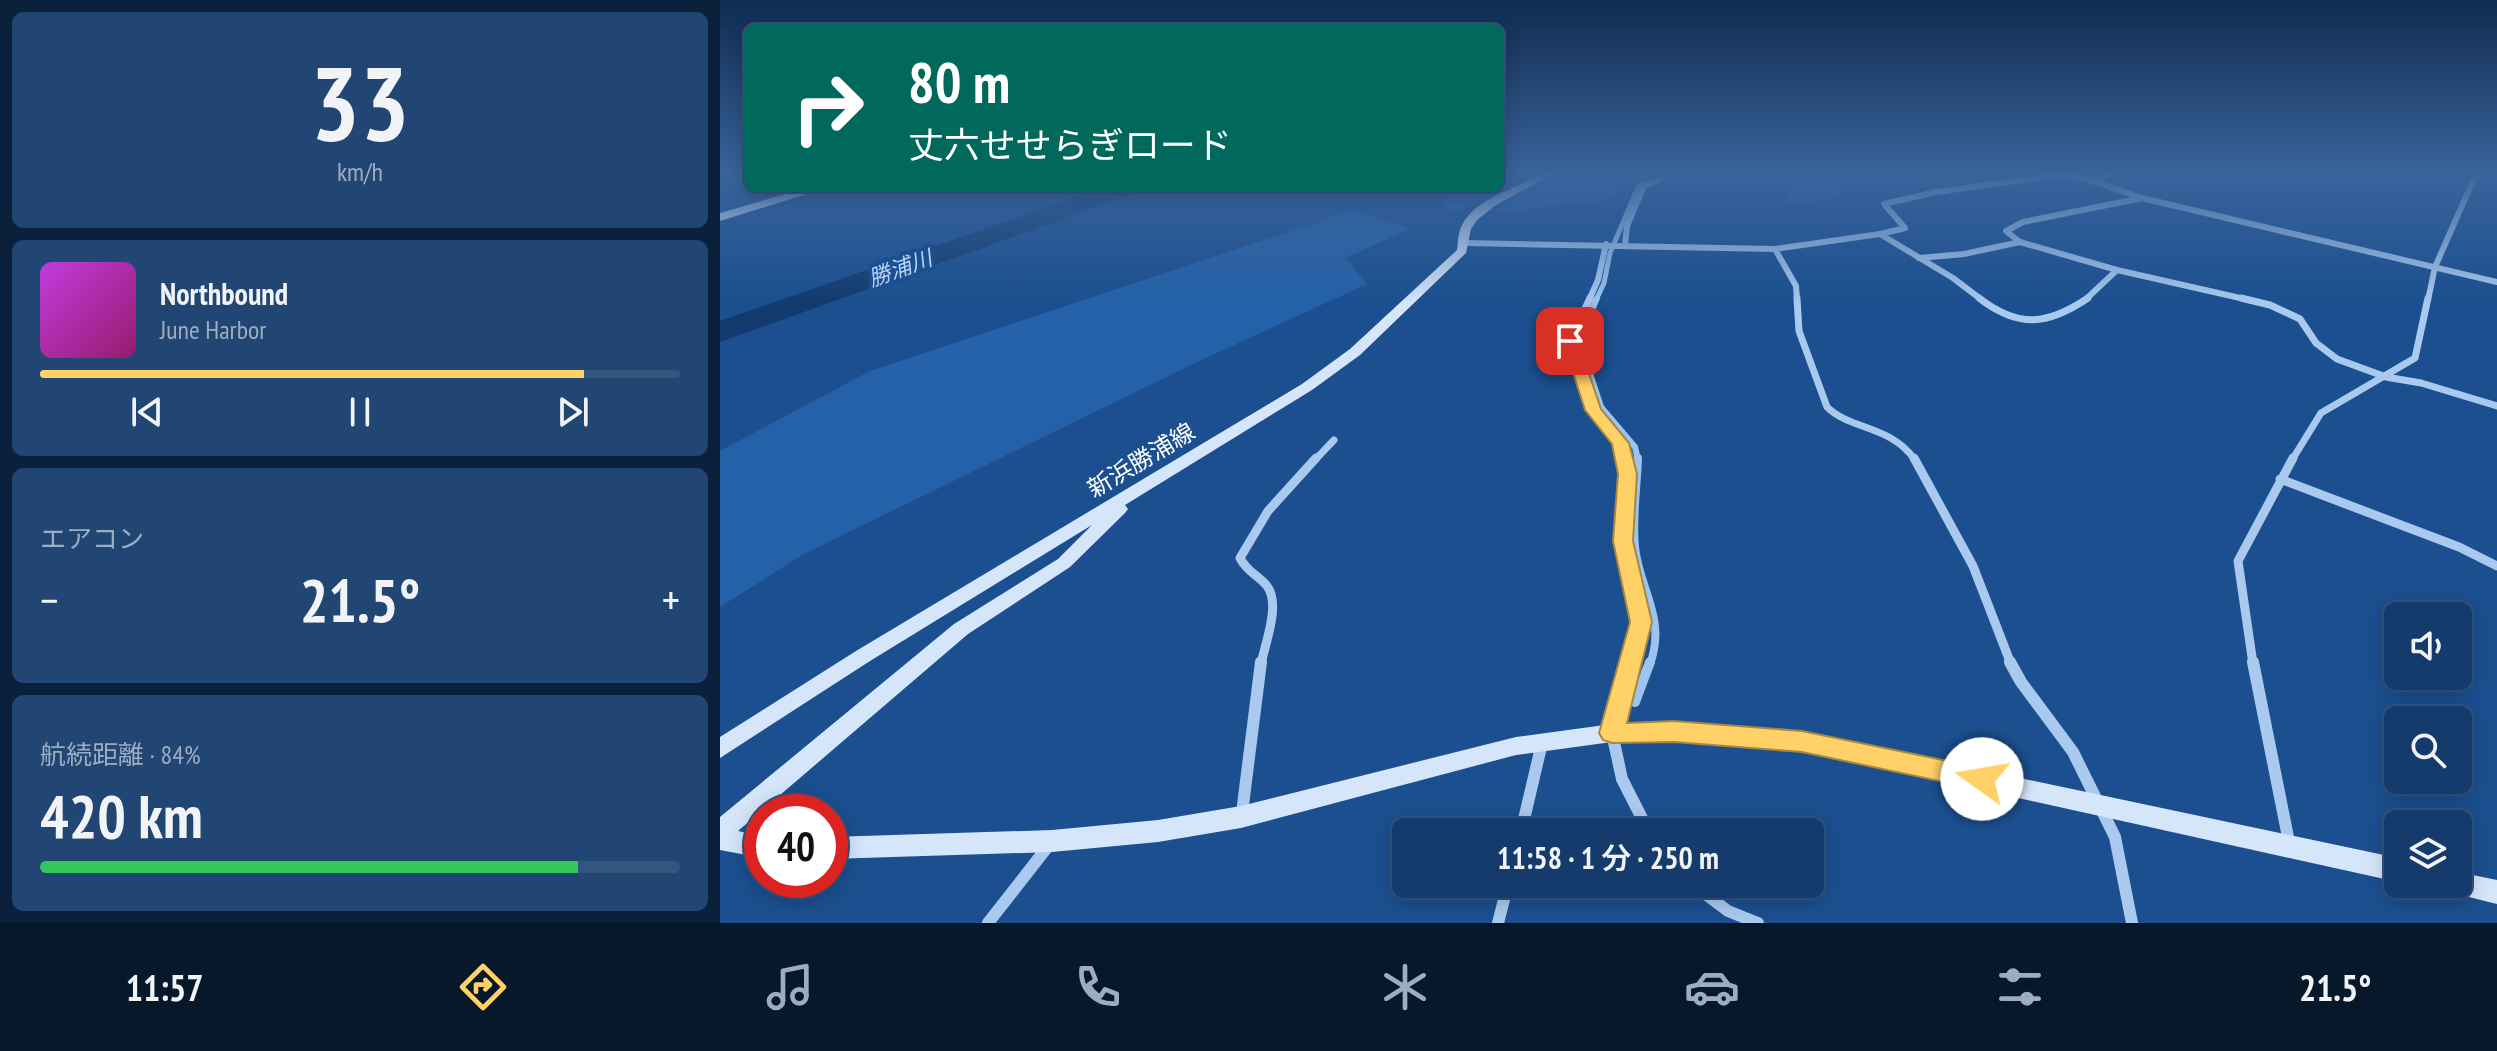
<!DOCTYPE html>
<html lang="ja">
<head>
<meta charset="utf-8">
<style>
	:root { --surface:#143b6b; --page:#214673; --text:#f1f3f6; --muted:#9dadc1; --line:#33557e; --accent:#ffd166 }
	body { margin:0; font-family:"PT Sans Narrow","Noto Sans JP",sans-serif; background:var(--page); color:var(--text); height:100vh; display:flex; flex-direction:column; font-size:30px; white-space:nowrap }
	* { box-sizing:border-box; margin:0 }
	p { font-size:26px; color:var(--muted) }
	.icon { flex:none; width:44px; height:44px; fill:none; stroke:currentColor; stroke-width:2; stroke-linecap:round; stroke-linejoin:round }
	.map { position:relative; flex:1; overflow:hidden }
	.drawer { display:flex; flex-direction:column; gap:12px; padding:12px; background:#0b203b; width:720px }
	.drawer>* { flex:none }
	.top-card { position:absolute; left:24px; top:24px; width:760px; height:168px; border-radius:12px; box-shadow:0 4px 20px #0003,0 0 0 2px var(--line); background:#00695c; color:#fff; overflow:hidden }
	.controls { position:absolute; left:1664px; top:602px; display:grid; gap:16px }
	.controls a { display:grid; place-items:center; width:88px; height:88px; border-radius:12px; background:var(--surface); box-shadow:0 4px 20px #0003,0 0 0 2px var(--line); font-size:40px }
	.speed { position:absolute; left:24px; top:794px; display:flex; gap:16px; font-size:40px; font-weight:700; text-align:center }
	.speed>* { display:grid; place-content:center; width:104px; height:104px; border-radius:50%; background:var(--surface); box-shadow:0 4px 20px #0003,0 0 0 2px var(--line); line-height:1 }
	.speed .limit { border:12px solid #d22; background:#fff; color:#111 }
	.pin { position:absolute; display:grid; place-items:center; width:68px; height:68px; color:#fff; margin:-34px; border-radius:16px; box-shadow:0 4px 12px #0006 }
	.me { position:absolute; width:88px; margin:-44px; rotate:283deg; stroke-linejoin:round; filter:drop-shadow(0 0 6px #0008) }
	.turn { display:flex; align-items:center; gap:28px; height:168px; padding:0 32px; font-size:36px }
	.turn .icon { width:104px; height:104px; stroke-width:2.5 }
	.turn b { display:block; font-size:56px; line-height:68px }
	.big { font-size:60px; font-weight:600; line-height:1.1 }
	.drawer .card { flex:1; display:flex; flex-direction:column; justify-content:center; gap:12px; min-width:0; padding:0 28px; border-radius:12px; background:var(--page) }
	.drawer .dial { align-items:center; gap:0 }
	.dial b { font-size:104px; line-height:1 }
	.song { display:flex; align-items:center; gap:24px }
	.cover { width:96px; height:96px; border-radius:12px; background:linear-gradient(135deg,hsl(290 70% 55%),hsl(320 70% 35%)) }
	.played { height:8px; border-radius:4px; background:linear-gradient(90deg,var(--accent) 85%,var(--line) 85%) }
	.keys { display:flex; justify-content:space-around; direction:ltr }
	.heat { display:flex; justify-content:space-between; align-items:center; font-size:44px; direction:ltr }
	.charge { height:12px; border-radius:6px; background:linear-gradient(90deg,#34c759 84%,var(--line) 0) }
	.trip { position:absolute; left:672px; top:818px; width:432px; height:80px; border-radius:12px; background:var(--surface); box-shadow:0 4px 20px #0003,0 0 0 2px var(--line); font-weight:600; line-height:80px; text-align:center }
	.tab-bar { display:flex; height:128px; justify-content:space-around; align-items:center; background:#08182b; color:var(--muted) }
	.tab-bar .icon { width:56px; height:56px }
	.tab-bar .current { color:var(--accent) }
	.tab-bar b { font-size:36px; color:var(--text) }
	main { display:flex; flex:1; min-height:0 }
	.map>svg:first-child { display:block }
	.green { fill:#2461a8 }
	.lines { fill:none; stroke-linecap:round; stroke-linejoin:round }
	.stream-far3 { stroke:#9cc4f0; stroke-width:5 }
	.stream-far2 { stroke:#9cc4f0; stroke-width:6 }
	.stream-far1 { stroke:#9cc4f0; stroke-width:8 }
	.stream { stroke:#9cc4f0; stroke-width:10 }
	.river { fill:#123a6d; fill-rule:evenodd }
	.street-far3 { stroke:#a9c9ee; stroke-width:6 }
	.street-far2 { stroke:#a9c9ee; stroke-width:7 }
	.street-far1 { stroke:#a9c9ee; stroke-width:9 }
	.street { stroke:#a9c9ee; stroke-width:12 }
	.secondary { fill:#d6e6fa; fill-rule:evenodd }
	.primary { fill:#f0f6ff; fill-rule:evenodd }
	.route { fill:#ffd166; stroke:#a68842; stroke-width:2 }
	.labels { text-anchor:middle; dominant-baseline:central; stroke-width:8; stroke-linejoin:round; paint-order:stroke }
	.far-water-label { font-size:22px; font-style:italic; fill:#b5d3f5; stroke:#1b4f8f }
	.street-label { font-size:24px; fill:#fff; stroke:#1b4f8f }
</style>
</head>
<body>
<main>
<section class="drawer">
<div class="card dial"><b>33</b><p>km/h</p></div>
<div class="card">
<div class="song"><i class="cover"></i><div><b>Northbound</b><p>June Harbor</p></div></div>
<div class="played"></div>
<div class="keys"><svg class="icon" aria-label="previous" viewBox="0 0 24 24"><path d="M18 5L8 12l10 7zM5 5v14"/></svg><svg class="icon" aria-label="pause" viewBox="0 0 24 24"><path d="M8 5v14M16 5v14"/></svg><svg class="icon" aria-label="next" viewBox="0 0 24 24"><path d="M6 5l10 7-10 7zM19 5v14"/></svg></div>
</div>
<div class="card"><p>エアコン</p>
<div class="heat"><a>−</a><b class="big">21.5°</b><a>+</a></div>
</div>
<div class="card"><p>航続距離 · 84%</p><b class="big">420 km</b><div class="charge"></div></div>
</section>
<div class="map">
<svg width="1777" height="923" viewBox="0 0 1777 923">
	<rect width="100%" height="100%" fill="#1b4f8f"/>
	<!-- green -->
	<g class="green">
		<path d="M780,174H875L871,176L874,180L898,185V189C884,207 859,202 839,204C817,206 798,214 776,211L791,202L780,196C762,199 750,209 733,211L724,204L734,188H780Z"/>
		<path d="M1060,174H1142L1143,176C1128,198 1092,206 1066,201L1070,191Z"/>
		<polygon points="634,210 690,229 625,258 647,284 473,364 84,554 0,607 0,451 150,371"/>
	</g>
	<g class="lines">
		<!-- stream-far3 -->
		<polyline class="stream-far3" points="876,300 884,283 890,253 919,185 928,184"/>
		<!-- stream-far2 -->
		<polyline class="stream-far2" points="877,298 859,340 881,407 915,447 918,460"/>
		<!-- stream-far1 -->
		<path class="stream-far1" d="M918,458C917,487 912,518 915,547C919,589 947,618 930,664"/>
		<!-- stream -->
		<polyline class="stream" points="915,702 930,662"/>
		<!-- river -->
		<polygon class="river" points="382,188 419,188 415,193 0,342 0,321"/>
		<!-- street-far3 -->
		<g class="street-far3">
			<polyline points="1373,181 1389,174"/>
			<polyline points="1160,234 1185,228 1164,204 1216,192 1337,175 1364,178 1422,198 1777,282"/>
			<polyline points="1300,242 1286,231 1303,222 1422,198"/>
			<polyline points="744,243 1055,249 1160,234 1233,278 1262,300"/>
			<polyline points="905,245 907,226 924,186 939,180"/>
			<polyline points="1055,249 1076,286 1077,300"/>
			<polyline points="1199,258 1244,254 1300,242 1397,270 1529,300"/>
			<polyline points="869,300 878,280 886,244"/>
			<polyline points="1365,300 1397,270"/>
			<polyline points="1708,300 1715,267 1756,174"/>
		</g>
		<!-- street-far2 -->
		<g class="street-far2">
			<polyline points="870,298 850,341 873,410 900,443 906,460"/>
			<path d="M1077,298L1079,331L1107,407C1130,430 1171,425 1195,460"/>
			<path d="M1259,298C1299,329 1328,325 1368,298"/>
			<polyline points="1521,298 1550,305 1580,319 1596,343 1617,359 1666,377 1701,383 1777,406"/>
			<polyline points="595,460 614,440"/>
			<polyline points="1572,460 1601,413 1695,358 1708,298"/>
		</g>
		<!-- street-far1 -->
		<g class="street-far1">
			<polyline points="906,458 908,474 903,541 921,622 910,664"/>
			<polyline points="1194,458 1253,566 1291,664"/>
			<polyline points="1560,479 1739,547 1777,566"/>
			<path d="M541,664C545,644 561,604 547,586C538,575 527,572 520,558L548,511L596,458"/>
			<polyline points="1533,664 1518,561 1573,458"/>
		</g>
		<!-- street -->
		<g class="street">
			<polyline points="911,662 892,733 902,779 929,832"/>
			<polyline points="1290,662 1301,682 1353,752 1395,837 1412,923"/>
			<polyline points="1533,662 1569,842"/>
			<polyline points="522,813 541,662"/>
			<polyline points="801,832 822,743"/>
			<polyline points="972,884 1008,911 1038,923"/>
			<polyline points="268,923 329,845"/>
			<polyline points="778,923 788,884"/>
		</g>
		<!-- secondary -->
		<g class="secondary">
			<path d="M821,174H833L776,205L757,220L751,229L746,253L640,355L592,390L405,505L408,509L405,513L350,567L248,634L18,831L42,836V858L0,850V817L234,624L338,559L372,525L150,661L0,758V737L136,651L582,384L630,349L737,250C738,242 738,233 742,225C757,197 796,190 821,174Z"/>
			<polygon points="954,723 1082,732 1678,858 1678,882 1082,750 954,741 892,742 796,755 521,828 438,842 332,852 110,859 110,837 332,830 438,820 521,806 796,737 892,724"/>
			<polygon points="1738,872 1777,880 1777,904 1729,892 1725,884 1738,884"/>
		</g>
		<!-- primary -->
		<polygon class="primary" points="86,188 106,188 0,221 0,213"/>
	</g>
	<!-- sky -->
	<linearGradient id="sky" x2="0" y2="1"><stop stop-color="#0f2b4f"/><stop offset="0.57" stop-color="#39639b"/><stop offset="1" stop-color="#39639b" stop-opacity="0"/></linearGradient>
	<rect width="1777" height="304" fill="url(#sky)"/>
	<!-- route -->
	<polygon class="route" points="850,337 858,341 881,409 909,443 917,474 913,541 932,622 907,723 954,721 1082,731 1262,768 1271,771 1275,779 1271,787 1262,790 1082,752 954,742 892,743 883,740 879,733 910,622 893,541 898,474 892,444 865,410 843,341"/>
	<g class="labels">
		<!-- far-water labels -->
		<g class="far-water-label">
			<text transform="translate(180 268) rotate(-20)">勝浦川</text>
		</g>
		<!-- street labels -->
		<g class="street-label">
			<text transform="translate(421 460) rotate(-31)">新浜勝浦線</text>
		</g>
	</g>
</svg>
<div class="controls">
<a><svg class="icon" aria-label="sound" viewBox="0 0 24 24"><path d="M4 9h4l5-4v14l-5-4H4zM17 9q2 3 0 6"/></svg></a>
<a><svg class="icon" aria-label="search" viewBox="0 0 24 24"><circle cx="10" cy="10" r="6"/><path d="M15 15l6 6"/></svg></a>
<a><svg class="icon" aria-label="layers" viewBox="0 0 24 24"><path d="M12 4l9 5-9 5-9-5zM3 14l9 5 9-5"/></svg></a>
</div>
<div class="speed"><div class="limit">40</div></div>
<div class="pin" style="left:850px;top:341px;background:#d93025"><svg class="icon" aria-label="arrive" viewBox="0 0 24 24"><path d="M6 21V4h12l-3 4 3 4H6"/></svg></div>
<svg class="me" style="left:1262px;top:779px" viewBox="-20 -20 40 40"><circle r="19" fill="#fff"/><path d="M0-13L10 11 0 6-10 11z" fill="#ffd166"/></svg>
<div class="trip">11:58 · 1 分 · 250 m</div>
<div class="top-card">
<div class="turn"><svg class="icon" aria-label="right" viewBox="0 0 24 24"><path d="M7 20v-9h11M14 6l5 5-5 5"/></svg><div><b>80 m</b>丈六せせらぎロード</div></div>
</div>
</div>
</main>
<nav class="tab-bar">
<b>11:57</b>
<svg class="icon current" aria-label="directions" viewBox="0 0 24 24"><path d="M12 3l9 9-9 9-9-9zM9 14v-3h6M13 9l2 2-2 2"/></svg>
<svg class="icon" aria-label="music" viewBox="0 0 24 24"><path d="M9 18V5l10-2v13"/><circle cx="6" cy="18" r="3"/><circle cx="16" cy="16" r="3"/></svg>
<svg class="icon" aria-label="phone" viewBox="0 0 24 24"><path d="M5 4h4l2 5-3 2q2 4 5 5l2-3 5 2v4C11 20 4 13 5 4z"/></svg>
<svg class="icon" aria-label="climate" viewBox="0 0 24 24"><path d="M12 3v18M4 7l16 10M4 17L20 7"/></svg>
<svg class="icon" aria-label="car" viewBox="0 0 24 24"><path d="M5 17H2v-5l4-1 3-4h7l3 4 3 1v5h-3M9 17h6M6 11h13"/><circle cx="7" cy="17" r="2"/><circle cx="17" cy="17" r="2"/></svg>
<svg class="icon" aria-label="filters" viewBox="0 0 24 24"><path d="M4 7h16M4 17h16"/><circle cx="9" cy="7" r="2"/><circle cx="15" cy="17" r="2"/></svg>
<b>21.5°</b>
</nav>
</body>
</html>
